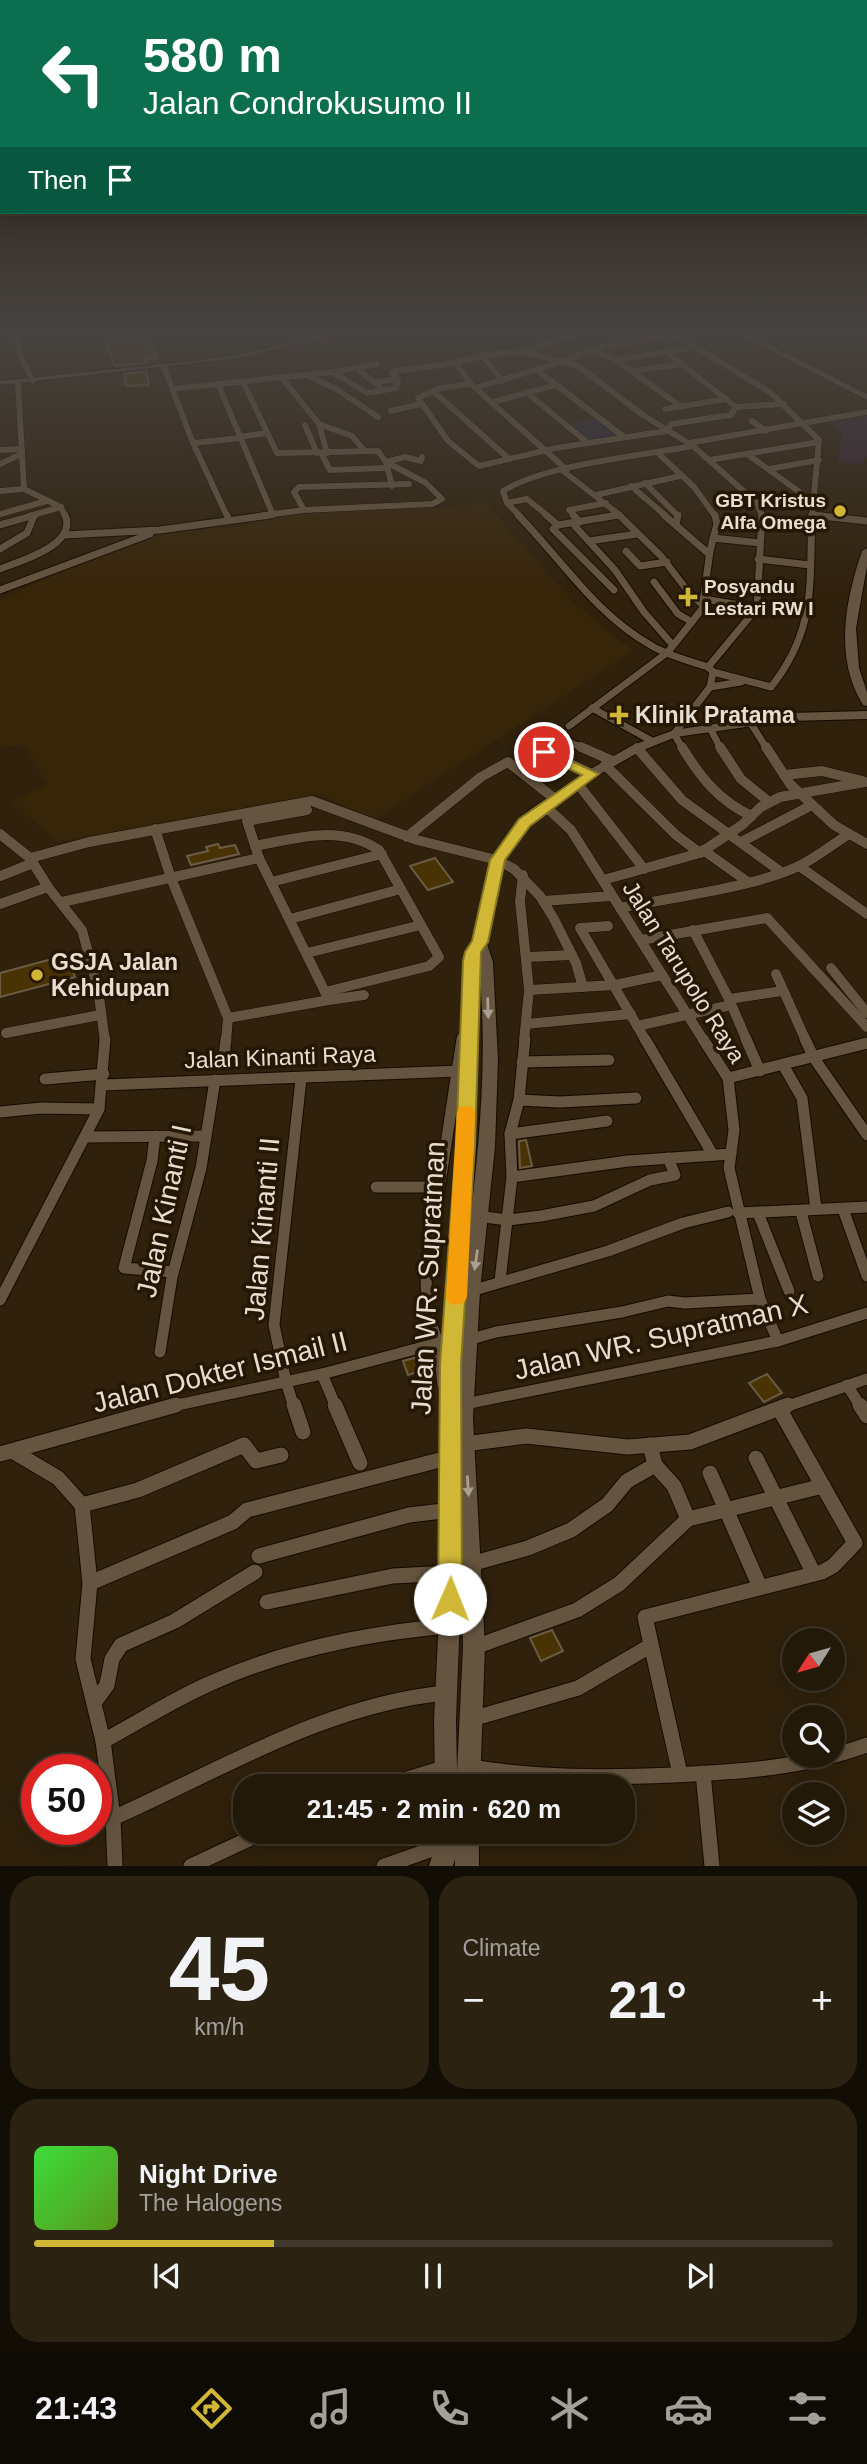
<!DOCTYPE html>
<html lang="en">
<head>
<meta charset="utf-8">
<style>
	:root { --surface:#231909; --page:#2b2212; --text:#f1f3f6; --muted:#a3a09c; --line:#40382a; --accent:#d0b736 }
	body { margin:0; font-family:Arial,sans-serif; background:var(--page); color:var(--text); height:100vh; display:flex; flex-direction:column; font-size:26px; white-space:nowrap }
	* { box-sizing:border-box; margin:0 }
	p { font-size:23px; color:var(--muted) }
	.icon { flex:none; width:38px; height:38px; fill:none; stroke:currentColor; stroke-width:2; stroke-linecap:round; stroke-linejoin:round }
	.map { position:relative; height:1866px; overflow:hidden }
	.drawer { display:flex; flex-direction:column; gap:10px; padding:10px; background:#130e05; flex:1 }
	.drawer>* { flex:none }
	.guide { position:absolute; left:0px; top:0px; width:868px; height:214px; box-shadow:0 4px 18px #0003,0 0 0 2px var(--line); background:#0b6e4f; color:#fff; overflow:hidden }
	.needle { width:46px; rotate:233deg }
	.fabs { position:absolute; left:782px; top:1628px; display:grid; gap:14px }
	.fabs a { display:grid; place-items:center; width:63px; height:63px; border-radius:50%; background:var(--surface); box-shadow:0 4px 18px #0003,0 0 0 2px var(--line); font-size:35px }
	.speed { position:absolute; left:21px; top:1754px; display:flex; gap:14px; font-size:35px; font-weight:700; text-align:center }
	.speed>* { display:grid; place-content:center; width:91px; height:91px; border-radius:50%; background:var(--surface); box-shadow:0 4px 18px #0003,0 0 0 2px var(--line); line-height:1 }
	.speed .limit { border:10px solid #d22; background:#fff; color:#111 }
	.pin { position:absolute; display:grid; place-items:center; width:60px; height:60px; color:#fff; margin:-30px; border:4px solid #fff; border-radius:50%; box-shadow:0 2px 7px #0007 }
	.me { position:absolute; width:77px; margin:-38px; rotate:1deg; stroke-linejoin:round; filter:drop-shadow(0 0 5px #0008) }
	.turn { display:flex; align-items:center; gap:24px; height:147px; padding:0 28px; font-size:32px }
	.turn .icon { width:91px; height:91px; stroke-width:2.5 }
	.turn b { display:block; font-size:49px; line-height:60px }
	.then { display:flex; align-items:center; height:66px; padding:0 28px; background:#0003; gap:14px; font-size:26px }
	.big { font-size:52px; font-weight:600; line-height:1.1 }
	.drawer .card { flex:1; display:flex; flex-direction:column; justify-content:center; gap:10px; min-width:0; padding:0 24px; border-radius:28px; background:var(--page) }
	.drawer .dial { align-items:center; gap:0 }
	.dial b { font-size:91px; line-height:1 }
	.song { display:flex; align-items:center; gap:21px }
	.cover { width:84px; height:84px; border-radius:10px; background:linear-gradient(135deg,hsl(120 70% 55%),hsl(90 70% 35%)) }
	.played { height:7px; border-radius:4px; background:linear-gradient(90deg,var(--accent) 30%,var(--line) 30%) }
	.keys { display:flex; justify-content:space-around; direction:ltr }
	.heat { display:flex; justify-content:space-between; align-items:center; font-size:38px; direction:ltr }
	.drawer .tiles { flex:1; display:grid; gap:10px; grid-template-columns:1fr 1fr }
	.card:last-child { grid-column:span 2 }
	.trip { position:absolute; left:233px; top:1774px; width:402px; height:70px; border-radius:28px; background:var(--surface); box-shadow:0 4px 18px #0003,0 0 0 2px var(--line); font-weight:600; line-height:70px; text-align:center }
	.tab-bar { display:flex; height:112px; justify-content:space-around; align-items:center; background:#0e0a04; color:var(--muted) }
	.tab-bar .icon { width:49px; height:49px }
	.tab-bar .on { color:var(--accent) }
	.tab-bar b { font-size:32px; color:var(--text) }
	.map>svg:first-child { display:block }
	.commercial { fill:#352530 }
	.built { fill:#372509 }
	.education { fill:#2e2737 }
	.building { fill:#493304; stroke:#6a5c45; stroke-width:2 }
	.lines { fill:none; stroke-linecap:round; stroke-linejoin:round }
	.street-far4-casing { stroke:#160a00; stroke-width:7 }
	.street-far3-casing { stroke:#160a00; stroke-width:9 }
	.street-far2-casing { stroke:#160a00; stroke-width:11 }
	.street-far1-casing { stroke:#160a00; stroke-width:13 }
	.street-casing { stroke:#160a00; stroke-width:17 }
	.secondary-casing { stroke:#160a00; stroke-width:2 }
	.street-far4 { stroke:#65543f; stroke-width:6 }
	.street-far3 { stroke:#65543f; stroke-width:7 }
	.street-far2 { stroke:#65543f; stroke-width:10 }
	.street-far1 { stroke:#65543f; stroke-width:11 }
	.street { stroke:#65543f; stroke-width:15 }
	.secondary { fill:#65543f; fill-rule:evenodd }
	.oneway { fill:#ac9f8f }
	.route { fill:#d0b736; stroke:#877723; stroke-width:2 }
	.slow { fill:#f59e0b }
	.poi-dot { fill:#d0b736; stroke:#251704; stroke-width:2.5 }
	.labels { text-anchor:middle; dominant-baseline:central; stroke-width:7; stroke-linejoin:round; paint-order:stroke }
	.far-poi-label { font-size:19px; font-weight:bold; fill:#e7ddd1; stroke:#251704; text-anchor:end }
	.poi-label { font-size:23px; font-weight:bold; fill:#e7ddd1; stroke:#251704; text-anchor:start }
	.street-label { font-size:23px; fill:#e7ddd1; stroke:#251704 }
	.near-street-label { font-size:28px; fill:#e7ddd1; stroke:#251704 }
</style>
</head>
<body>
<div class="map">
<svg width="867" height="1866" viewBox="0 0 867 1866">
	<rect width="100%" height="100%" fill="#2f210c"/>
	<!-- commercial -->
	<polygon class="commercial" points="867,412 867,457 864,457 862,464 838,462 842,434 827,420"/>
	<!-- built -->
	<polygon class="built" points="485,502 575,604 633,651 372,821 321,794 58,842 12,802 47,784 24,745 0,747 0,601 75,564 166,532 245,526 252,521 321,511 448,507"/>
	<!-- education -->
	<polygon class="education" points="596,418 617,436 587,441 567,425"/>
	<!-- building -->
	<g class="building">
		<polygon points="148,340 158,358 146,359 148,363 115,366 105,343"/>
		<polygon points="146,371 149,385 126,386 124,374"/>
		<polygon points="218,844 220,848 235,845 239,854 191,865 187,856 208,851 206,847"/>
		<polygon points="435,858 453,882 428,890 410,866"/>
		<polygon points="67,955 75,977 0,997 0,973"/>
		<polygon points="526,1140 532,1166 520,1168 519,1141"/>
		<polygon points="429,1354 432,1367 408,1375 403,1361"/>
		<polygon points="767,1374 782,1393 764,1402 749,1383"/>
		<polygon points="552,1630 563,1651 541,1661 530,1638"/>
	</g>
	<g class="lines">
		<!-- street-far4 casing -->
		<g class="street-far4-casing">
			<g id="street-far4">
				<polyline points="14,330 20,354 33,381"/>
				<polyline points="613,330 628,343"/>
				<polyline points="676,335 771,393 819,440 812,516"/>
				<polyline points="592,349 616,360 680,406"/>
				<polyline points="524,352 578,366 643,415 693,446 757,503 762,516"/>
				<polyline points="666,352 736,407"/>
				<polyline points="482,355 502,381"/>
				<polyline points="616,360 696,347"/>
				<polyline points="164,367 193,443 227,516"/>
				<polyline points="356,368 380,387"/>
				<polyline points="537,370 624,437"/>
				<polyline points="631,371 683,364"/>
				<polyline points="333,372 367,393 396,388 398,379"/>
				<polyline points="307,375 336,389 378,417"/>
				<polyline points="282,378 319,424 327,453"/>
				<polyline points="243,382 277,453 378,451 386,462 392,486"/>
				<polyline points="376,382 398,379 392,373 395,371 456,363"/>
				<polyline points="18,383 24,489 61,507 65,516"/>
				<polyline points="218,384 273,515"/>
				<polyline points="471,384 440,388 418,398 448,441 479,466 556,448 667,431"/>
				<polyline points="475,388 565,361 591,349 693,330"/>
				<polyline points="172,389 333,372 377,364"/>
				<polyline points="433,391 509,459"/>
				<polyline points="526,392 588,443"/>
				<polyline points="493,402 556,385"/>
				<polyline points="665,409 727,399"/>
				<polyline points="391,411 421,404"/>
				<polyline points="752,421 766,431"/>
				<polyline points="319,424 352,436 365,451"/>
				<polyline points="305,425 317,453"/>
				<polyline points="667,431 671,424 731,415 736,407 784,404"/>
				<polyline points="239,437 267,433"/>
				<polyline points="193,443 240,438"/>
				<polyline points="689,443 867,412"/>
				<polyline points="0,450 21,449"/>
				<polyline points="321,453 330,470 386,468"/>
				<polyline points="659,454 694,487 715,516"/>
				<polyline points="747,454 812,501"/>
				<polyline points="709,460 819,442"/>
				<polyline points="386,462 405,457 421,461 422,457"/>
				<polyline points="0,464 21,454"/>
				<polyline points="769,469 819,460"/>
				<polyline points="567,470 471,384 455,362 499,353 524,352 560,338 592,330"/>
				<polyline points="563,471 621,516"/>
				<polyline points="645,483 678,516"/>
				<polyline points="631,486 666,516"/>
				<polyline points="0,491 24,489"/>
				<polyline points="596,495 680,476"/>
				<polyline points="507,503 527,499 548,516"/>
				<polyline points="304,510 294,492 299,487 409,484"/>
				<polyline points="0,514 47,501"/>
				<polyline points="812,515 825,516"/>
				<polyline points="29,516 61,507"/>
				<polyline points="258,516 304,510 432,504 442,499 426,483 386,462"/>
				<path d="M520,516L507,503L503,491C547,464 640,456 693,446"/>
				<polyline points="575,516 569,510 606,503"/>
				<polyline points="610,516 618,515"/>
			</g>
		</g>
		<!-- street-far3 casing -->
		<g class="street-far3-casing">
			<g id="street-far3">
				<polyline points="227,515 229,520"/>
				<path d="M518,515C562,560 596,615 652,646C669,656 690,661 708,667L713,672L771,687C817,629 809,584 812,515"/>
				<polyline points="546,515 558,525 553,529 614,590"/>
				<polyline points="573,515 580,522"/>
				<polyline points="619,515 661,556 690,594 703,605"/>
				<polyline points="664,515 709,554"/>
				<polyline points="812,515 867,521"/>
				<polyline points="573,524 615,570 644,612 671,643"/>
				<polyline points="676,524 678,515"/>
				<polyline points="0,525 35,515"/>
				<polyline points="558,525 618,515"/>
				<polyline points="64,535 160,530 270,515"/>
				<polyline points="713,538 760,543"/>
				<polyline points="589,541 637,534"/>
				<polyline points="0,549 27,533 34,516"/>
				<polyline points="626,551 640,566 667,562"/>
				<polyline points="758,559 810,565"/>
				<path d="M0,569C20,561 78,545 65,515"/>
				<polyline points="654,582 678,614 692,622"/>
				<polyline points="0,590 150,534"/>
				<polyline points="704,599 757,608"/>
				<polyline points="668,652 702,609 710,551 717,524 715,515"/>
				<polyline points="708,667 757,608 762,515"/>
				<polyline points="710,687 741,682"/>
				<polyline points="592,708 652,741"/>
				<polyline points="750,722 767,749"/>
				<polyline points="569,726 668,652"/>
				<polyline points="710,728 721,749"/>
				<polyline points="543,731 585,749"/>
				<polyline points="534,747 538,749"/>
				<polyline points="683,749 674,734 710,687 713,672"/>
			</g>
		</g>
		<!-- street-far2 casing -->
		<g class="street-far2-casing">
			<g id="street-far2">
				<polyline points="534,747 592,774"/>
				<polyline points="581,747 613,761"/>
				<path d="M682,747C700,777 720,802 752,816"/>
				<polyline points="720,747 741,779 769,802"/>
				<polyline points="766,747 790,784 834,825 867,844"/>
				<polyline points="637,748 682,800 781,872"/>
				<polyline points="605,765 676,835 700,853"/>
				<polyline points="784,775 822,771 863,781"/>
				<polyline points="578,784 644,869"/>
				<polyline points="545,806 571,830 704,1041"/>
				<polyline points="155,829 171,878 228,1018 226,1041"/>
				<polyline points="0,834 30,858 48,887 82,930 98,989 105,1041"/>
				<polyline points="407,837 481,777 508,762 555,799"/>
				<polyline points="741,842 812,805"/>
				<path d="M255,846C298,838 340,824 379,850L439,957L429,966L325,992"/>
				<polyline points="703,850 748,882"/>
				<polyline points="30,858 89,842 312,801 417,840 497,860 514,869 540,896 554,919 576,963 583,987"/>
				<polyline points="799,866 867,914"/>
				<polyline points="523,875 520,901 529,990 524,1041"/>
				<polyline points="0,876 33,863"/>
				<polyline points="603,880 700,853 742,825 761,807 780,797 865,782"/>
				<polyline points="271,882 382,854"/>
				<polyline points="543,901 612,896"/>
				<polyline points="62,902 259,858"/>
				<polyline points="0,904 48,887"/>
				<path d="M620,908C672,897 752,888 799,866C816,858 833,844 849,834"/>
				<polyline points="290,919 401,889"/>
				<polyline points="608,926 580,928 646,1041"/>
				<polyline points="693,930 729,999 747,1041"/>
				<polyline points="641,940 767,918 867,1027"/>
				<polyline points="307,953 421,925"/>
				<polyline points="527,957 572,955"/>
				<polyline points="831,968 867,1013"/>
				<polyline points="776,974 806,1041"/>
				<polyline points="529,990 615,985 662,975"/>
				<polyline points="729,999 782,991"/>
				<polyline points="329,1000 364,995"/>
				<polyline points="228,1018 329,1000 259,858 247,821 307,810"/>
				<polyline points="526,1024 631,1014"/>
				<polyline points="637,1026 731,1005"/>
				<polyline points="6,1033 100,1015"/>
				<polyline points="462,1041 462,1038"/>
			</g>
		</g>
		<!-- street-far1 casing -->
		<g class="street-far1-casing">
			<g id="street-far1">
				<polyline points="645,1039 713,1155"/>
				<polyline points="703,1039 728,1078 734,1130 729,1168 760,1299 778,1341"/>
				<polyline points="746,1039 760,1071"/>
				<polyline points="805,1039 814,1058 867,1135"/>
				<polyline points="224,1056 226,1039"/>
				<polyline points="522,1062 609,1060"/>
				<polyline points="783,1065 802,1098 816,1209"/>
				<polyline points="728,1078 867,1043"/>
				<polyline points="45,1079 104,1074"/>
				<polyline points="103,1085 459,1071"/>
				<polyline points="519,1100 560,1102 636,1098"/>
				<polyline points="0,1112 41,1108 99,1109"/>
				<polyline points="510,1134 607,1121"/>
				<polyline points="155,1136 152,1161 124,1268 173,1272"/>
				<polyline points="86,1137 206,1136"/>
				<polyline points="512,1177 628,1161 731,1154"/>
				<polyline points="376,1187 439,1187"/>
				<polyline points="843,1209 867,1276"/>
				<polyline points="801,1212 818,1276"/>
				<polyline points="738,1213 867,1207"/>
				<polyline points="758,1213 789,1291"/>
				<polyline points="461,1214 508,1220 541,1216 594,1206 650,1180 675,1175 668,1158"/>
				<polyline points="500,1281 512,1177 510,1134 519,1100 525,1039"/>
				<polyline points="471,1291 608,1251 683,1223 728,1212"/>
				<polyline points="0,1300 99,1109 105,1039"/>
				<polyline points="468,1340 496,1332 622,1312 668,1301 685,1303 760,1299"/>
				<polyline points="160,1352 172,1277 201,1168 215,1080"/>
				<polyline points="322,1374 336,1407"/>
				<polyline points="443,1385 438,1343 427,1311 426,1275 462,1039"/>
				<polyline points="847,1385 861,1407"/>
				<polyline points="465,1404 778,1341 867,1313"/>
				<polyline points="168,1407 322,1374 438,1343"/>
				<polyline points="294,1407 286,1382 274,1325 301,1079"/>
				<polyline points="785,1407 867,1379"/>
			</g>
		</g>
		<!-- street casing -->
		<g class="street-casing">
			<g id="street">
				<polyline points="294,1405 303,1432"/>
				<polyline points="335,1405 360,1463"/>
				<polyline points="860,1405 867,1416"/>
				<polyline points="465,1444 526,1436 628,1447 690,1442 788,1405"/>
				<polyline points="650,1445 655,1465 674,1486 688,1519"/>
				<polyline points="14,1452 58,1478 82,1505 90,1583 83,1659 103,1741 113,1818 115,1866"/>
				<polyline points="0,1454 176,1405"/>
				<polyline points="756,1458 814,1574"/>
				<polyline points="710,1473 760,1587"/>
				<polyline points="82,1505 138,1490 244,1445 256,1461 281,1455"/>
				<polyline points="688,1519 823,1486"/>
				<polyline points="259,1556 409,1515 451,1510"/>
				<polyline points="471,1564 528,1548 571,1530 607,1505 627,1481 655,1465"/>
				<polyline points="90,1583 233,1522 247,1510 451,1457"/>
				<polyline points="267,1602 393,1576 451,1573"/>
				<polyline points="475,1647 577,1610 619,1584 688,1519"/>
				<polyline points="94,1703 107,1685 112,1659 121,1645 175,1621 255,1572"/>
				<polyline points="472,1719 578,1688 650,1646"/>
				<path d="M103,1741C139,1722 174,1699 211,1683C287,1649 367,1633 449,1626"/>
				<path d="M470,1767C537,1778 604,1778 673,1775C739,1772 804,1768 867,1745"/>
				<polyline points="703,1773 712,1866"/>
				<polyline points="680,1774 645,1617 822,1572 833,1566 855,1543 780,1410"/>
				<polyline points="381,1787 444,1768"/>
				<path d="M113,1818C221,1770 327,1704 446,1693"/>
				<polyline points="191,1866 264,1832"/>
				<polyline points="384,1866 447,1844"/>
			</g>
		</g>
		<!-- secondary casing -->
		<g class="secondary-casing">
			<g id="secondary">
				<polygon points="341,330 356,330 240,358 0,385 0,381 193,361 240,354"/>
				<polygon points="731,330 741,330 867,394 867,400"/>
				<path d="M867,548V566L856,628L859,668L867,692V706L863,705C834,658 845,601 862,551Z"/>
				<path d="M867,711V719L788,721L676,737L641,751L602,773L541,815L530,825L504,860L486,941L493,962L498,1060L495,1147L480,1291L473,1418L485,1647L480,1787H435L434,1720L441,1573L442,1364L458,1145L464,961L472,941L492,857L520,819L531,809L594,767L633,745L674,730L788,713ZM478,960C489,1052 479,1148 468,1239L474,1145ZM461,1590L463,1647L457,1772L456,1720Z"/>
				<polygon points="435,1832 479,1832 479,1866 455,1866 455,1859 453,1866 429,1866 436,1844"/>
			</g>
		</g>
		<!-- street-far4 -->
		<use href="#street-far4" class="street-far4"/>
		<!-- street-far3 -->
		<use href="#street-far3" class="street-far3"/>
		<!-- street-far2 -->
		<use href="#street-far2" class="street-far2"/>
		<!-- street-far1 -->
		<use href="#street-far1" class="street-far1"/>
		<!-- street -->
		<use href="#street" class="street"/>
		<!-- secondary -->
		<use href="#secondary" class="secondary"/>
	</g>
	<!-- one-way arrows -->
	<defs><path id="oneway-solid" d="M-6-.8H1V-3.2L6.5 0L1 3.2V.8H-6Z" transform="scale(1.75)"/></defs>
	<g class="oneway">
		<use href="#oneway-solid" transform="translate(488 1008) rotate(88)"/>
		<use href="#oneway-solid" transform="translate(476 1260) rotate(98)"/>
		<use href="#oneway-solid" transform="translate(468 1486) rotate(86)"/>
	</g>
	<!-- sky -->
	<linearGradient id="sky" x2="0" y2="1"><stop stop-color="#1a1207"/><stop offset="0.56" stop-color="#474340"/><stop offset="1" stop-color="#474340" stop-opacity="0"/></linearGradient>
	<rect width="867" height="591" fill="url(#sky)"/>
	<!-- route -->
	<polygon class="route" points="544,748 599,774 530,826 505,860 488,942 481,952 475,1145 461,1364 462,1599 459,1608 450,1611 442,1608 438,1599 440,1364 456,1145 463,961 465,952 472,941 490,860 519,819 582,775 539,755 537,752"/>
	<!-- slow -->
	<polygon class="slow" points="466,1106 472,1107 475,1112 467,1297 464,1303 456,1305 449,1303 446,1297 457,1112 459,1107"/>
	<!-- markers -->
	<g class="poi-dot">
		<circle cx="840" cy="511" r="7"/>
		<path d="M684.5 586.5h7v7h7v7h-7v7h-7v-7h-7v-7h7z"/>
		<path d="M615.5 704.5h7v7h7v7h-7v7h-7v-7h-7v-7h7z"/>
		<circle cx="37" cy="975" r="7"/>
	</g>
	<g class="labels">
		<!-- far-poi labels -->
		<g class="far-poi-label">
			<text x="826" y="500">GBT Kristus<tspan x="826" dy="22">Alfa Omega</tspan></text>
			<text x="704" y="586" text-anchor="start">Posyandu<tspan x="704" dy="22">Lestari RW I</tspan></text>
		</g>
		<!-- poi labels -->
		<g class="poi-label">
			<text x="635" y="715">Klinik Pratama</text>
			<text x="51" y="962">GSJA Jalan<tspan x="51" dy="26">Kehidupan</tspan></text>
		</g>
		<!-- street labels -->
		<g class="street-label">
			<text transform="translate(684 972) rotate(58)">Jalan Tarupolo Raya</text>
			<text transform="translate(280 1057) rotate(-2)">Jalan Kinanti Raya</text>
		</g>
		<!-- near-street labels -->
		<g class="near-street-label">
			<text transform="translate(164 1211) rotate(-78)">Jalan Kinanti I</text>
			<text transform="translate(262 1229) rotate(-85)">Jalan Kinanti II</text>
			<text transform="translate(428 1278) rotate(-87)">Jalan WR. Supratman</text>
			<text transform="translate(661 1337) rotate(-13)">Jalan WR. Supratman X</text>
			<text transform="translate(220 1372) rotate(-14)">Jalan Dokter Ismail II</text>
		</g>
	</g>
</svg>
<div class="fabs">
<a><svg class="needle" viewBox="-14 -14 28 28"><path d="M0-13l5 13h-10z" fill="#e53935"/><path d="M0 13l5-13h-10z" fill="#a3a09c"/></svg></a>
<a><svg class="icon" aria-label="search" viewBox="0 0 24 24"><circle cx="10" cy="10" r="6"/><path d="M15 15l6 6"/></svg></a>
<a><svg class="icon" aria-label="layers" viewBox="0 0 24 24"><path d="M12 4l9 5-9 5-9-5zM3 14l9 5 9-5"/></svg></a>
</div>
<div class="speed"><div class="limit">50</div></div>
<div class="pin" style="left:544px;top:752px;background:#d93025"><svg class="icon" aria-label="arrive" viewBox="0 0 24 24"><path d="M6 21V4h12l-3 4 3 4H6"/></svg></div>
<svg class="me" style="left:450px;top:1599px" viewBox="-20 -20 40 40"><circle r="19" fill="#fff"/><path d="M0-13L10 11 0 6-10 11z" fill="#d0b736"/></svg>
<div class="trip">21:45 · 2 min · 620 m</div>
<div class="guide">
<div class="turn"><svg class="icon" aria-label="left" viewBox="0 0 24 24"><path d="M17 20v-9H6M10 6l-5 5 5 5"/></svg><div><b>580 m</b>Jalan Condrokusumo II</div></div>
<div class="then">Then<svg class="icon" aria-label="arrive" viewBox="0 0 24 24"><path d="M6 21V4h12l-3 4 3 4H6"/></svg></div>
</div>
</div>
<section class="drawer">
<div class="tiles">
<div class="card dial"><b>45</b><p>km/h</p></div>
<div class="card"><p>Climate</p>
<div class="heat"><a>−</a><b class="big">21°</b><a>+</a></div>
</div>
<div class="card">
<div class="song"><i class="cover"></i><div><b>Night Drive</b><p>The Halogens</p></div></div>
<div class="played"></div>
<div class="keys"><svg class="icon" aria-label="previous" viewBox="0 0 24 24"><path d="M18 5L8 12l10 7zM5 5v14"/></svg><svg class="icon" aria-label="pause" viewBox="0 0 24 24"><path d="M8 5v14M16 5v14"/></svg><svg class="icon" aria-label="next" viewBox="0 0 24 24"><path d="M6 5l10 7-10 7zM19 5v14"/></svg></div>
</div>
</div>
</section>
<nav class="tab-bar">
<b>21:43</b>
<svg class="icon on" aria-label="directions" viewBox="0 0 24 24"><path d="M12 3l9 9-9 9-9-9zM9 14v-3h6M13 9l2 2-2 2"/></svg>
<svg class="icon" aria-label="music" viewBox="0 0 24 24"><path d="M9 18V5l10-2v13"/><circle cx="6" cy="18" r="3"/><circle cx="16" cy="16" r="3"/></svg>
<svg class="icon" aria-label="phone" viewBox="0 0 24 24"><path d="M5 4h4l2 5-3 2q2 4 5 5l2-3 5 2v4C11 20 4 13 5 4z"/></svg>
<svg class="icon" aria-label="climate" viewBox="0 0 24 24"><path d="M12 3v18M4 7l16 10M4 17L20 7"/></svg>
<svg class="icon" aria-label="car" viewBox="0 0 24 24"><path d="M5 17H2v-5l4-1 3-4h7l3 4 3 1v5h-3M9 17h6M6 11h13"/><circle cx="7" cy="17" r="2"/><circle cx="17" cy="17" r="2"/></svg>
<svg class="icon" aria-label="filters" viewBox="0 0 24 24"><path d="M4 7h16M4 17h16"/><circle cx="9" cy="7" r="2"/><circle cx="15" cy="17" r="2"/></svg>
</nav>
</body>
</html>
